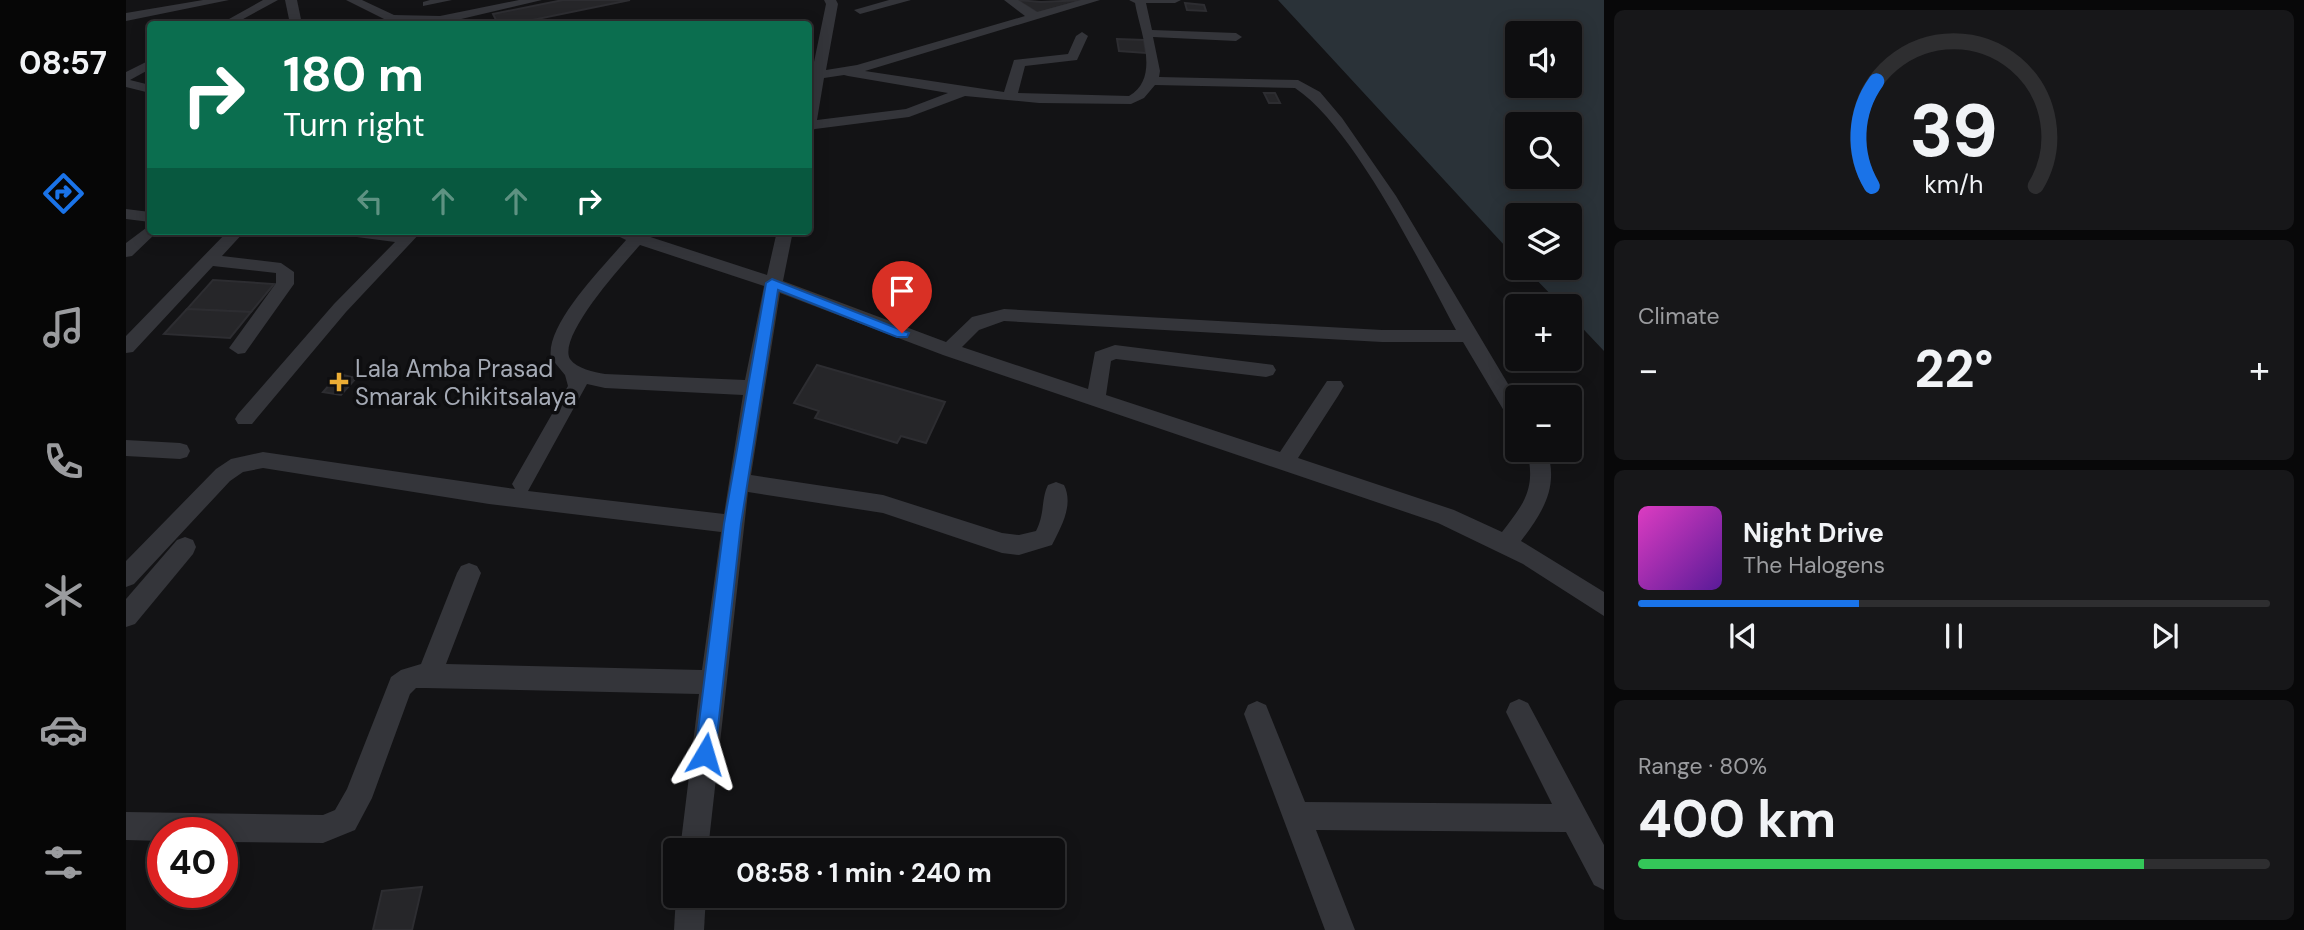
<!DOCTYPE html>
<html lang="en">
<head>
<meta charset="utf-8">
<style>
	:root { --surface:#0e0e10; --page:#171719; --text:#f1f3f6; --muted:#9b9c9f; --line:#2e2e30; --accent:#1a73e8 }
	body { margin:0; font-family:"DM Sans",sans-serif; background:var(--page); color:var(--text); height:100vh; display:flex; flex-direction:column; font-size:26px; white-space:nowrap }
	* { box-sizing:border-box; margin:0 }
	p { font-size:23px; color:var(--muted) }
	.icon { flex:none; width:38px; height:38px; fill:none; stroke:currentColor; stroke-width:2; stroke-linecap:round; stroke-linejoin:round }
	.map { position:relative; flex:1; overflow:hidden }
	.details { display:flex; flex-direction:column; gap:10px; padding:10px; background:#080809; width:700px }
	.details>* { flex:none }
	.banner { position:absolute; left:21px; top:21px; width:665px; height:214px; border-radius:7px; box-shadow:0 4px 18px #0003,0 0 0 2px var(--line); background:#0b6e4f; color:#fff; overflow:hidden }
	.buttons { position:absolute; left:1379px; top:21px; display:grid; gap:14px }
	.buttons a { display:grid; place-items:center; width:77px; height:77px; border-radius:7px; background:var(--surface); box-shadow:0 4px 18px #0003,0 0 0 2px var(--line); font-size:35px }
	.speed { position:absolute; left:21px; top:817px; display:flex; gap:14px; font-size:35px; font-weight:700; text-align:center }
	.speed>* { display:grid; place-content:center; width:91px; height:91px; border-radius:50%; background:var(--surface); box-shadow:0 4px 18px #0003,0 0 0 2px var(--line); line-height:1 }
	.speed .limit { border:10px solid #d22; background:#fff; color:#111 }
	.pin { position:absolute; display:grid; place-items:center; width:60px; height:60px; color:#fff; margin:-72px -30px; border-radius:50% 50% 50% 0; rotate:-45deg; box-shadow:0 0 7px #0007 }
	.pin .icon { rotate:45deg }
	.me { position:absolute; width:77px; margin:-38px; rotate:7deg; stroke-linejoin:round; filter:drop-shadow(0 0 5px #0008) }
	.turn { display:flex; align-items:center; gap:24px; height:147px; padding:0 21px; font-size:32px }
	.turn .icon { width:91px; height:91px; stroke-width:2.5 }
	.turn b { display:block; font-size:49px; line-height:60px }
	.lanes { display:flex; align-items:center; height:66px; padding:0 21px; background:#0003; justify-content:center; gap:35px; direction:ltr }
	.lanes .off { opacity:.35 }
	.big { font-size:52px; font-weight:700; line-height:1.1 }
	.details .card { flex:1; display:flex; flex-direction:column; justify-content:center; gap:10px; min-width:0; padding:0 24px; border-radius:10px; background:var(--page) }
	.details .dial { align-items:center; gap:0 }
	.dial svg { height:182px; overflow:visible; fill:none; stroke:var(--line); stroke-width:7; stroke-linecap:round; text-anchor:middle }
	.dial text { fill:var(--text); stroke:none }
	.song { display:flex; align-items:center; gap:21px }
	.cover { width:84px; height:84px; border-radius:10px; background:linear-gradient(135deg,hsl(310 70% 55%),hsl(270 70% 35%)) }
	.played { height:7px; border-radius:4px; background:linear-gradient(90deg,var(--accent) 35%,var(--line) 35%) }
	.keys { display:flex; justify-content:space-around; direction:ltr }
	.heat { display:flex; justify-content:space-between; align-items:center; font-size:38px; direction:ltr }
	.charge { height:10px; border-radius:5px; background:linear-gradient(90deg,#34c759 80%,var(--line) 0) }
	.trip { position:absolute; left:537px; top:838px; width:402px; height:70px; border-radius:7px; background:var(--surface); box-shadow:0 4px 18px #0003,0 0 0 2px var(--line); font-weight:700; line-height:70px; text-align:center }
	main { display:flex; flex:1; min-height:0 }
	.menu { display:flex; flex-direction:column; width:126px; justify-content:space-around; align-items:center; background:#060606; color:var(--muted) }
	.menu .icon { width:49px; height:49px }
	.menu .on { color:var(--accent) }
	.menu b { font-size:32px; color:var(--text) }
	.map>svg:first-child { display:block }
	.water { fill:#2a3238; fill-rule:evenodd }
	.building { fill:#262629; stroke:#2d2d31; stroke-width:2 }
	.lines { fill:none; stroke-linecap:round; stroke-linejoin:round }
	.minor { fill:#34353a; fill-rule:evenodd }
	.route { fill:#1a73e8; stroke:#114b97; stroke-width:2 }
	.poi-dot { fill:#ebad35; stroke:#0e0e10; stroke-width:2.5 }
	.labels { text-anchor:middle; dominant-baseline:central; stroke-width:7; stroke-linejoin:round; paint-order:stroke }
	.poi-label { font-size:24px; fill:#a5aab5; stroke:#0e0e10; text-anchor:start }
</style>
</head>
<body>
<main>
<nav class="menu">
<b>08:57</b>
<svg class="icon on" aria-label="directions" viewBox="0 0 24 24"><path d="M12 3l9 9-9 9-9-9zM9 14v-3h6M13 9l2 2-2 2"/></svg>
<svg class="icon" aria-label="music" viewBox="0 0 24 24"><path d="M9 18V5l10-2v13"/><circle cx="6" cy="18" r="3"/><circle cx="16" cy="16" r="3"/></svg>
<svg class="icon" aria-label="phone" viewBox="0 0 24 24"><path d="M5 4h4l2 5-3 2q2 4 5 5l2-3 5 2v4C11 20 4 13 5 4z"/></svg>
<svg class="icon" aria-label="climate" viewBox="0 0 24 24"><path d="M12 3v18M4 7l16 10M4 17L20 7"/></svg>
<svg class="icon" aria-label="car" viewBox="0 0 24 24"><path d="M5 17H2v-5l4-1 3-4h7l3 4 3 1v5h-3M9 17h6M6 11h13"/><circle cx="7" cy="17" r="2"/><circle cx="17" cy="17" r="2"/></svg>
<svg class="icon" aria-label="filters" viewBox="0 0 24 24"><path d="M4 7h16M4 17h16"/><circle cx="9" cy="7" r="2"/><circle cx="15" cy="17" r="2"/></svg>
</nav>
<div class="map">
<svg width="1478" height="930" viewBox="0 0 1478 930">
	<rect width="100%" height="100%" fill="#131315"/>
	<!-- water -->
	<path class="water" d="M1152,0H1478V351L1444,315V306H1436L1399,268H1444V215H1391V259ZM1391,33H1444V86H1391ZM1391,124H1444V177H1391Z"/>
	<!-- building -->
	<g class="building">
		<polygon points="437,0 504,0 387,24 372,24 367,14"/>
		<polygon points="891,0 915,2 958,0 912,13"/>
		<polygon points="1059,3 1078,5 1080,11 1061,10"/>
		<polygon points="991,39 1018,40 1020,53 993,51"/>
		<polygon points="1138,93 1149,93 1154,103 1143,103"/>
		<polygon points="87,280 148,284 125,312 61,309"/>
		<polygon points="61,309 125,312 104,338 38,334"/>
		<polygon points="691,365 819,402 800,443 775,436 771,443 689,418 693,411 668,403"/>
		<polygon points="213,374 230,378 215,395 197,392"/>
		<polygon points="296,887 286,930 247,930 256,891"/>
	</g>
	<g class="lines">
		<!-- minor -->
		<g class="minor">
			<polygon points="77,0 103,0 0,21 0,13"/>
			<polygon points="137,0 152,0 108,24 94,24"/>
			<polygon points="159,0 171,0 176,24 164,24"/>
			<polygon points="220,0 236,0 268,15 314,16 393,0 416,0 314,24 262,21"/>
			<polygon points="304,0 326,0 297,6 297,2"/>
			<path d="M698,0H710L712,4L700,70L731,65L899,16L878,0H892L911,12L955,0H974L739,71L878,92L888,60L942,54L950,36L956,32L962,36L951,60L899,66L892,93L1003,96C1035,78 1014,32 1009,3L1003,0H1055L1049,3H1020L1026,30L1110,33L1116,37L1110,41L1027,37L1034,71L1033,77L1172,80L1194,92L1216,118L1270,196L1391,399V423L1384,421L1337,342H1256L878,321L853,330L836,347L962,389L969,352L989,345L1147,365L1150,370L1147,375L1140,377L990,359L985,361L980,395L1154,452L1201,381H1215L1218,386L1212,396L1172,458L1328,510L1376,532C1399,502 1410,489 1401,450H1421C1433,487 1417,512 1395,541L1478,592V616L1397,564L1312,523L817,355L654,293L625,475L757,495L876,533L893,535L910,531C919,514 915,499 922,485L930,482L938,485C948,505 935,527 926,545L893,555L876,553L757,513L622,492L582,850H554L573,694L299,688H290L284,694L246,798L229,830L197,843L96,842V833H37V841L0,840V812L197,815L209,810L221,789L265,677L275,670L295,664L331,573L335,566L343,563L351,566L355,573L320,664L576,670L595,532L363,504L137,468L117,472L104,481L8,584L0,587V561L90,469L105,459L137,452L389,489L386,484L442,386L439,375L425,358C419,324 479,265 500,240L482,231H506L641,275L651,231H667L657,281L820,342L846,317L878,309L1256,330H1330C1295,265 1228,127 1169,88L1029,85L1018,98L1005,104L913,103L839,96L783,117L689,129L682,132V91L700,4ZM718,75L722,76L822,93L780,109L691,120L698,78ZM514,245L638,286L619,380L479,374C468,372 451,369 444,359C431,336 499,262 514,245ZM461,384L479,388L617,395L598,514L402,491Z"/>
			<polygon points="763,0 785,0 734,14 728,10"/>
			<polygon points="24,60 24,69 4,80 24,85 24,93 0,87 0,72"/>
			<polygon points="0,209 24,212 24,222 0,219"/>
			<polygon points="24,225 24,231 31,231 30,233 6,256 0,257 0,243"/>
			<polygon points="102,231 119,231 96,256 155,263 168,272 168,284 119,353 112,354 103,348 150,283 150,273 87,266 7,352 0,353 0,336"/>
			<polygon points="215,231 296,231 220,312 126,424 112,424 109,419 112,414 208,304 269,242 223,236"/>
			<polygon points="0,440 54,443 61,445 64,451 61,457 54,459 0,456"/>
			<polygon points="59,537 67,540 70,547 67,554 9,624 0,627 0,599 51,540"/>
			<polygon points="1393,699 1402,703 1478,845 1478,890 1468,885 1440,832 1190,830 1229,930 1199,930 1118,714 1122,705 1131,701 1140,705 1179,802 1426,804 1380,712 1384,703"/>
			<polygon points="550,896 580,896 578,930 548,930"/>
		</g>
	</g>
	<!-- route -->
	<polygon class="route" points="646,279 783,333 781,337 771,337 652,290 615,524 589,754 586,762 579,765 572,762 569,754 598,524 640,283"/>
	<!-- markers -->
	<path class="poi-dot" d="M209.5 371.5h7v7h7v7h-7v7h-7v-7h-7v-7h7z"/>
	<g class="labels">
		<!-- poi labels -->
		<g class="poi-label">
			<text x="229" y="368">Lala Amba Prasad<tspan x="229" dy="28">Smarak Chikitsalaya</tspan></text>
		</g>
	</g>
</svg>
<div class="buttons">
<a><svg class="icon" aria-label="sound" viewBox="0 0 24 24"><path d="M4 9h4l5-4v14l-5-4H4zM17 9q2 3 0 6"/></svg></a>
<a><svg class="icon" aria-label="search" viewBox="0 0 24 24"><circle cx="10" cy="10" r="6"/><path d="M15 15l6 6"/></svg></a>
<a><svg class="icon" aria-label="layers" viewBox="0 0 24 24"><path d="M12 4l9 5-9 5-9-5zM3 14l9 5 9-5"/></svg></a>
<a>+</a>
<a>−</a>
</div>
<div class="speed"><div class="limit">40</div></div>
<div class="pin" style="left:776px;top:333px;background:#d93025"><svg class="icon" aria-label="arrive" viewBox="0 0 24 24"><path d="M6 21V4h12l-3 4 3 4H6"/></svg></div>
<svg class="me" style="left:579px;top:754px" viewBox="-20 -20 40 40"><path d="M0-17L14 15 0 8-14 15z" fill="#1a73e8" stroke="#fff" stroke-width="4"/></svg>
<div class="trip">08:58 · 1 min · 240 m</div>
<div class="banner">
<div class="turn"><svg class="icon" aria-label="right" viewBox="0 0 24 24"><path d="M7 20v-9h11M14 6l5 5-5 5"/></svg><div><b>180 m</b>Turn right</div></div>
<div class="lanes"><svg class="icon off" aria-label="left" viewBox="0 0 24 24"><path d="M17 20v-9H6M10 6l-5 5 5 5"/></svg><svg class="icon off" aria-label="ahead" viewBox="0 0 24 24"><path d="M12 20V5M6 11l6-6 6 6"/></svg><svg class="icon off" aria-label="ahead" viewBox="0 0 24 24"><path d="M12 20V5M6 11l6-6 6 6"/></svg><svg class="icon" aria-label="right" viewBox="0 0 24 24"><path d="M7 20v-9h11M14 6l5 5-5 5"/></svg></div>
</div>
</div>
<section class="details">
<div class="card dial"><svg viewBox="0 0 100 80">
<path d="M14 69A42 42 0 1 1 86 69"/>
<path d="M14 69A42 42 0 0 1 16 23" stroke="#1a73e8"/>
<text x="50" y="56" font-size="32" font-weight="700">39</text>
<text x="50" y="72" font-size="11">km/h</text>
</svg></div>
<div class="card"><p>Climate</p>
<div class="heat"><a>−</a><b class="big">22°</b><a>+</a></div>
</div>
<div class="card">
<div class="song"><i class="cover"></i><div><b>Night Drive</b><p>The Halogens</p></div></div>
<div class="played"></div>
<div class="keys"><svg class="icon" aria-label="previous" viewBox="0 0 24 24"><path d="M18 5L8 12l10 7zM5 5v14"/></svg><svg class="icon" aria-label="pause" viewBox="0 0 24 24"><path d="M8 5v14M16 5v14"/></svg><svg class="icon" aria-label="next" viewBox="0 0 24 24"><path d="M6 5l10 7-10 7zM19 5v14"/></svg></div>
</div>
<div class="card"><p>Range · 80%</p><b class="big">400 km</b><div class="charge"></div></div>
</section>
</main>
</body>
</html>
